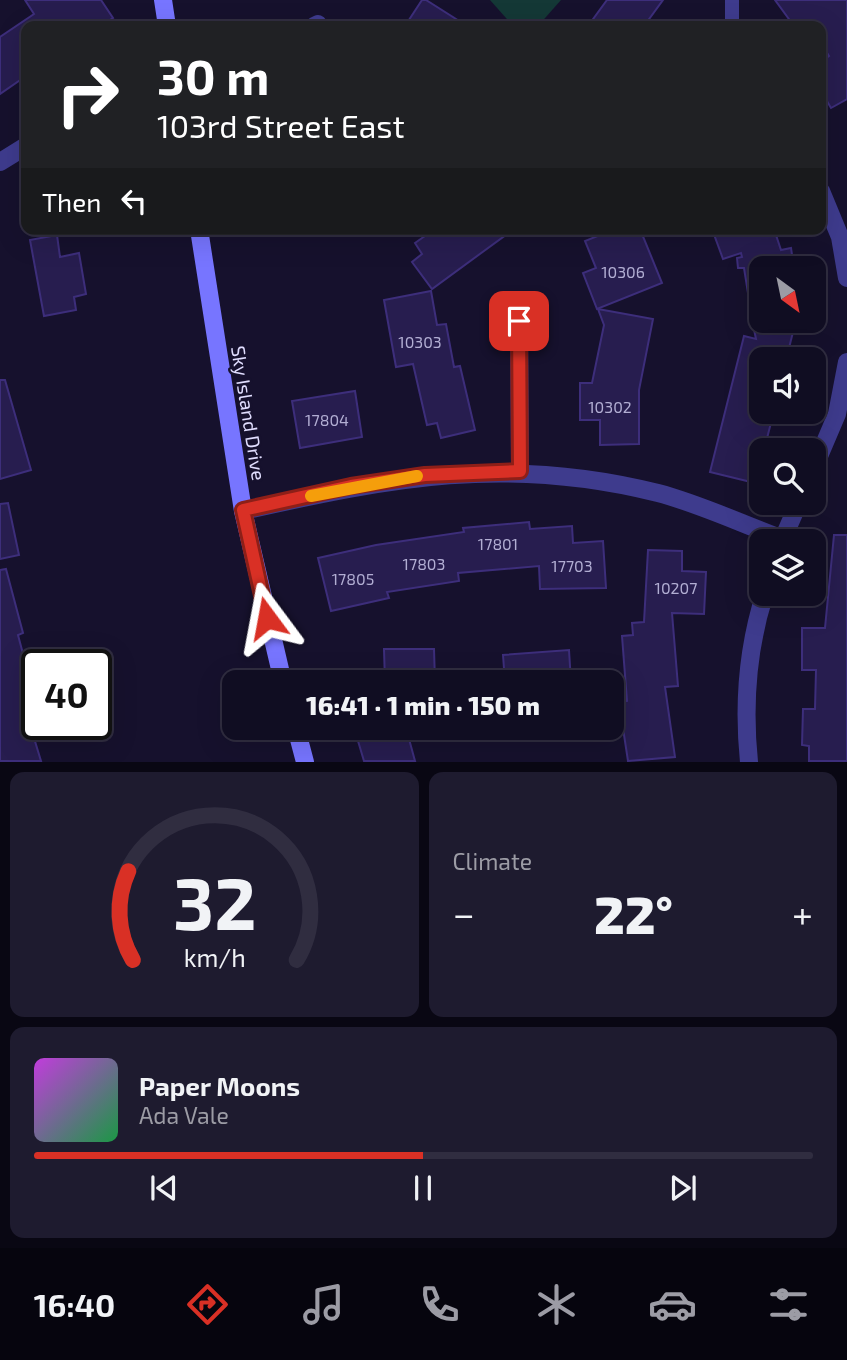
<!DOCTYPE html>
<html lang="en">
<head>
<meta charset="utf-8">
<style>
	:root { --surface:#100d22; --page:#1e1b2f; --text:#f1f3f6; --muted:#9c9ca5; --line:#302d40; --accent:#d93025 }
	body { margin:0; font-family:"Exo 2",sans-serif; background:var(--page); color:var(--text); height:100vh; display:flex; flex-direction:column; font-size:26px; white-space:nowrap }
	* { box-sizing:border-box; margin:0 }
	p { font-size:23px; color:var(--muted) }
	.icon { flex:none; width:38px; height:38px; fill:none; stroke:currentColor; stroke-width:2; stroke-linecap:round; stroke-linejoin:round }
	.map { position:relative; height:762px; overflow:hidden }
	.side { display:flex; flex-direction:column; gap:10px; padding:10px; background:#090713; flex:1 }
	.side>* { flex:none }
	.guide { position:absolute; left:21px; top:21px; width:805px; height:214px; border-radius:14px; box-shadow:0 7px 28px #0002,0 0 0 2px var(--line); background:#202124; color:#fff; overflow:hidden }
	.needle { width:46px; rotate:147deg }
	.controls { position:absolute; left:749px; top:256px; display:grid; gap:14px }
	.controls a { display:grid; place-items:center; width:77px; height:77px; border-radius:14px; background:var(--surface); box-shadow:0 7px 28px #0002,0 0 0 2px var(--line); font-size:35px }
	.speed { position:absolute; left:21px; top:649px; display:flex; gap:14px; font-size:35px; font-weight:700; text-align:center }
	.speed>* { display:grid; place-content:center; width:91px; height:91px; border-radius:50%; background:var(--surface); box-shadow:0 7px 28px #0002,0 0 0 2px var(--line); line-height:1 }
	.speed .limit { border:4px solid #111; border-radius:10px; background:#fff; color:#111 }
	.pin { position:absolute; display:grid; place-items:center; width:60px; height:60px; color:#fff; margin:-30px; border-radius:14px; box-shadow:0 4px 10px #0006 }
	.me { position:absolute; width:77px; margin:-38px; rotate:347deg; stroke-linejoin:round; filter:drop-shadow(0 0 5px #0008) }
	.turn { display:flex; align-items:center; gap:24px; height:147px; padding:0 21px; font-size:32px }
	.turn .icon { width:91px; height:91px; stroke-width:2.5 }
	.turn b { display:block; font-size:49px; line-height:60px }
	.then { display:flex; align-items:center; height:66px; padding:0 21px; background:#0003; gap:14px; font-size:26px }
	.big { font-size:52px; font-weight:800; line-height:1.1 }
	.side .card { flex:1; display:flex; flex-direction:column; justify-content:center; gap:10px; min-width:0; padding:0 24px; border-radius:14px; background:var(--page) }
	.side .dial { align-items:center; gap:0 }
	.dial svg { height:182px; overflow:visible; fill:none; stroke:var(--line); stroke-width:7; stroke-linecap:round; text-anchor:middle }
	.dial text { fill:var(--text); stroke:none }
	.song { display:flex; align-items:center; gap:21px }
	.cover { width:84px; height:84px; border-radius:10px; background:linear-gradient(135deg,hsl(290 70% 55%),hsl(140 70% 35%)) }
	.played { height:7px; border-radius:4px; background:linear-gradient(90deg,var(--accent) 50%,var(--line) 50%) }
	.keys { display:flex; justify-content:space-around; direction:ltr }
	.heat { display:flex; justify-content:space-between; align-items:center; font-size:38px; direction:ltr }
	.side .tiles { flex:1; display:grid; gap:10px; grid-template-columns:1fr 1fr }
	.card:last-child { grid-column:span 2 }
	.trip { position:absolute; left:222px; top:670px; width:402px; height:70px; border-radius:14px; background:var(--surface); box-shadow:0 7px 28px #0002,0 0 0 2px var(--line); font-weight:800; line-height:70px; text-align:center }
	.dock { display:flex; height:112px; justify-content:space-around; align-items:center; background:#06050e; color:var(--muted) }
	.dock .icon { width:49px; height:49px }
	.dock .current { color:var(--accent) }
	.dock b { font-size:32px; color:var(--text) }
	.map>svg:first-child { display:block }
	.green { fill:#143836 }
	.building { fill:#271d4f; stroke:#3d2e7b; stroke-width:2 }
	.lines { fill:none; stroke-linecap:round; stroke-linejoin:round }
	.lane { stroke:#3e3b8d; stroke-width:14 }
	.street { stroke:#3e3b8d; stroke-width:18 }
	.secondary { stroke:#7775ff; stroke-width:18 }
	.route-casing { stroke:#8d1f18; stroke-width:18 }
	.route { stroke:#d93025; stroke-width:12 }
	.slow { stroke:#f59e0b; stroke-width:12 }
	.labels { text-anchor:middle; dominant-baseline:central; stroke-width:5; stroke-linejoin:round; paint-order:stroke }
	.number-label { font-size:16px; fill:#b2aed3 }
	.street-label { font-size:19px; fill:#e1deff; stroke:#16112d }
</style>
</head>
<body>
<div class="map">
<svg width="847" height="762" viewBox="0 0 847 762">
	<rect width="100%" height="100%" fill="#16112d"/>
	<!-- green -->
	<polygon class="green" points="490,0 561,0 538,26 513,26"/>
	<!-- building -->
	<g class="building">
		<polygon points="25,0 101,0 113,18 100,26 26,26 26,76 0,94 0,37 34,14"/>
		<polygon points="422,0 426,0 467,26 405,26"/>
		<polygon points="607,0 663,0 644,26 588,26"/>
		<polygon points="775,0 847,0 847,99 831,108 821,91 821,62 829,56 821,43 821,26 794,26"/>
		<polygon points="435,229 514,229 432,289 412,262 422,254 415,243"/>
		<polygon points="615,229 640,229 662,283 597,309 583,273 596,268 585,241"/>
		<polygon points="712,229 774,229 781,250 791,248 794,268 761,268 761,311 751,312 744,268 738,268 737,258 742,257 741,253 723,259"/>
		<polygon points="57,235 60,257 79,253 86,294 74,297 76,310 44,316 30,240"/>
		<polygon points="431,291 437,325 446,324 454,367 460,366 475,430 441,438 437,423 427,425 413,364 396,367 384,300"/>
		<polygon points="598,309 653,319 639,390 639,444 600,445 600,420 580,420 580,383 592,383 604,325"/>
		<polygon points="752,320 796,320 789,348 806,353 806,359 761,359 761,411 774,411 764,450 761,450 755,483 710,472 744,336 756,339"/>
		<polygon points="0,380 5,380 31,470 0,479"/>
		<polygon points="355,391 362,437 300,448 292,401"/>
		<polygon points="8,503 19,555 0,559 0,504"/>
		<polygon points="529,522 530,529 572,526 573,543 603,541 606,588 540,589 539,566 458,573 459,581 387,592 389,598 331,611 318,558 376,545 464,532 463,528"/>
		<polygon points="834,535 847,535 847,761 809,761 809,746 802,745 803,709 815,709 816,670 802,670 802,628 825,628"/>
		<polygon points="648,550 682,551 682,571 706,572 704,614 672,613 678,686 665,687 675,757 628,761 619,702 627,701 622,636 633,635 632,623 644,622"/>
		<polygon points="6,569 23,633 18,635 35,699 23,702 41,761 0,761 0,570"/>
		<polygon points="384,649 434,649 435,682 385,682"/>
		<polygon points="569,650 571,682 505,682 503,655"/>
		<polygon points="406,728 415,761 364,761 358,741"/>
	</g>
	<g class="lines">
		<!-- lane -->
		<polyline class="lane" points="732,0 732,26"/>
		<!-- street -->
		<g class="street">
			<polyline points="314,26 318,24"/>
			<polyline points="0,162 26,146"/>
			<polyline points="821,191 840,237 847,278"/>
			<polyline points="519,321 520,471"/>
			<polyline points="814,468 837,414 847,362"/>
			<path d="M243,511C391,478 507,455 658,493C700,504 742,524 783,539"/>
			<polyline points="782,541 799,502"/>
			<path d="M749,762C743,703 747,649 765,593"/>
		</g>
		<!-- secondary -->
		<g class="secondary">
			<polyline points="163,0 167,26"/>
			<polyline points="199,229 243,511 283,682"/>
			<polyline points="296,728 305,762"/>
		</g>
	</g>
	<g class="lines">
		<!-- route casing -->
		<g class="route-casing">
			<polyline id="route" points="267,618 243,510 351,486 425,475 520,471 519,321"/>
		</g>
		<!-- route -->
		<use href="#route" class="route"/>
		<!-- slow -->
		<polyline class="slow" points="311,496 417,476"/>
	</g>
	<g class="labels">
		<!-- number labels -->
		<g class="number-label">
			<text x="623" y="271">10306</text>
			<text x="420" y="341">10303</text>
			<text x="610" y="406">10302</text>
			<text x="327" y="419">17804</text>
			<text x="498" y="543">17801</text>
			<text x="424" y="563">17803</text>
			<text x="572" y="565">17703</text>
			<text x="353" y="578">17805</text>
			<text x="676" y="587">10207</text>
		</g>
		<!-- street labels -->
		<g class="street-label">
			<text transform="translate(249 413) rotate(81)">Sky Island Drive</text>
		</g>
	</g>
</svg>
<div class="controls">
<a><svg class="needle" viewBox="-14 -14 28 28"><path d="M0-13l5 13h-10z" fill="#e53935"/><path d="M0 13l5-13h-10z" fill="#9c9ca5"/></svg></a>
<a><svg class="icon" aria-label="sound" viewBox="0 0 24 24"><path d="M4 9h4l5-4v14l-5-4H4zM17 9q2 3 0 6"/></svg></a>
<a><svg class="icon" aria-label="search" viewBox="0 0 24 24"><circle cx="10" cy="10" r="6"/><path d="M15 15l6 6"/></svg></a>
<a><svg class="icon" aria-label="layers" viewBox="0 0 24 24"><path d="M12 4l9 5-9 5-9-5zM3 14l9 5 9-5"/></svg></a>
</div>
<div class="speed"><div class="limit">40</div></div>
<div class="pin" style="left:519px;top:321px;background:#d93025"><svg class="icon" aria-label="arrive" viewBox="0 0 24 24"><path d="M6 21V4h12l-3 4 3 4H6"/></svg></div>
<svg class="me" style="left:267px;top:618px" viewBox="-20 -20 40 40"><path d="M0-17L14 15 0 8-14 15z" fill="#d93025" stroke="#fff" stroke-width="4"/></svg>
<div class="trip">16:41 · 1 min · 150 m</div>
<div class="guide">
<div class="turn"><svg class="icon" aria-label="right" viewBox="0 0 24 24"><path d="M7 20v-9h11M14 6l5 5-5 5"/></svg><div><b>30 m</b>103rd Street East</div></div>
<div class="then">Then<svg class="icon" aria-label="left" viewBox="0 0 24 24"><path d="M17 20v-9H6M10 6l-5 5 5 5"/></svg></div>
</div>
</div>
<section class="side">
<div class="tiles">
<div class="card dial"><svg viewBox="0 0 100 80">
<path d="M14 69A42 42 0 1 1 86 69"/>
<path d="M14 69A42 42 0 0 1 12 30" stroke="#d93025"/>
<text x="50" y="56" font-size="32" font-weight="700">32</text>
<text x="50" y="72" font-size="11">km/h</text>
</svg></div>
<div class="card"><p>Climate</p>
<div class="heat"><a>−</a><b class="big">22°</b><a>+</a></div>
</div>
<div class="card">
<div class="song"><i class="cover"></i><div><b>Paper Moons</b><p>Ada Vale</p></div></div>
<div class="played"></div>
<div class="keys"><svg class="icon" aria-label="previous" viewBox="0 0 24 24"><path d="M18 5L8 12l10 7zM5 5v14"/></svg><svg class="icon" aria-label="pause" viewBox="0 0 24 24"><path d="M8 5v14M16 5v14"/></svg><svg class="icon" aria-label="next" viewBox="0 0 24 24"><path d="M6 5l10 7-10 7zM19 5v14"/></svg></div>
</div>
</div>
</section>
<nav class="dock">
<b>16:40</b>
<svg class="icon current" aria-label="directions" viewBox="0 0 24 24"><path d="M12 3l9 9-9 9-9-9zM9 14v-3h6M13 9l2 2-2 2"/></svg>
<svg class="icon" aria-label="music" viewBox="0 0 24 24"><path d="M9 18V5l10-2v13"/><circle cx="6" cy="18" r="3"/><circle cx="16" cy="16" r="3"/></svg>
<svg class="icon" aria-label="phone" viewBox="0 0 24 24"><path d="M5 4h4l2 5-3 2q2 4 5 5l2-3 5 2v4C11 20 4 13 5 4z"/></svg>
<svg class="icon" aria-label="climate" viewBox="0 0 24 24"><path d="M12 3v18M4 7l16 10M4 17L20 7"/></svg>
<svg class="icon" aria-label="car" viewBox="0 0 24 24"><path d="M5 17H2v-5l4-1 3-4h7l3 4 3 1v5h-3M9 17h6M6 11h13"/><circle cx="7" cy="17" r="2"/><circle cx="17" cy="17" r="2"/></svg>
<svg class="icon" aria-label="filters" viewBox="0 0 24 24"><path d="M4 7h16M4 17h16"/><circle cx="9" cy="7" r="2"/><circle cx="15" cy="17" r="2"/></svg>
</nav>
</body>
</html>
